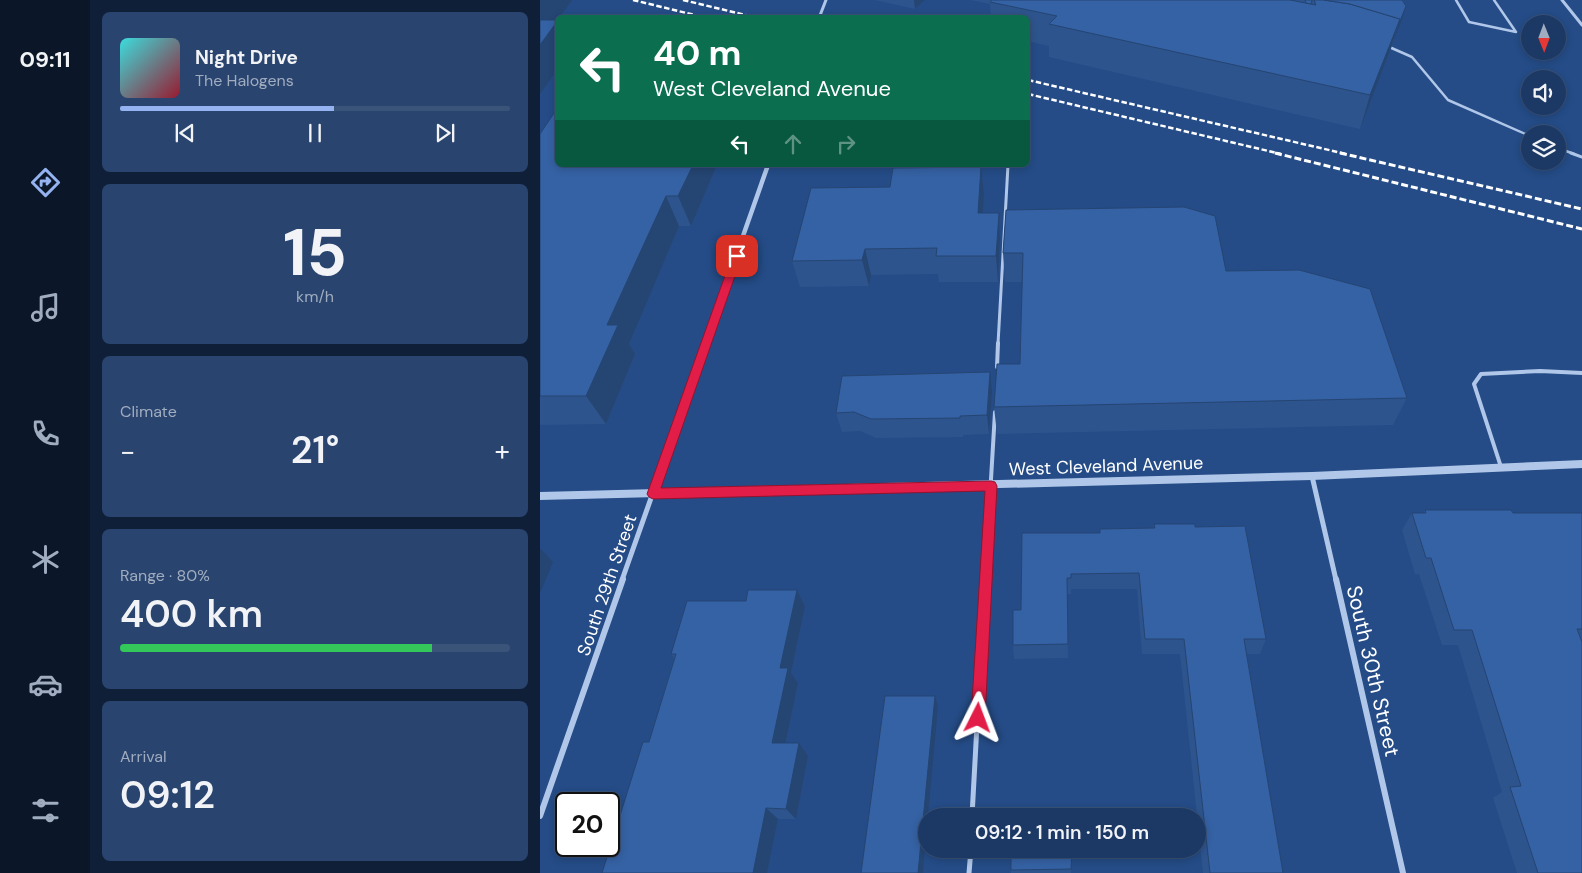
<!DOCTYPE html>
<html lang="en">
<head>
<meta charset="utf-8">
<style>
	:root { --surface:#1c3965; --page:#29446e; --text:#f1f3f6; --muted:#a0acbf; --line:#3a5379; --accent:#95b2f1 }
	body { margin:0; font-family:"DM Sans",sans-serif; background:var(--page); color:var(--text); height:100vh; display:flex; flex-direction:column; font-size:19px; white-space:nowrap }
	* { box-sizing:border-box; margin:0 }
	p { font-size:16px; color:var(--muted) }
	.icon { flex:none; width:28px; height:28px; fill:none; stroke:currentColor; stroke-width:2; stroke-linecap:round; stroke-linejoin:round }
	.map { position:relative; flex:1; overflow:hidden }
	.panel { display:flex; flex-direction:column; gap:12px; padding:12px; background:#0f1f38; width:450px }
	.panel>* { flex:none }
	.top-card { position:absolute; left:15px; top:15px; width:475px; height:152px; border-radius:8px; box-shadow:0 2px 8px #0003,0 0 0 1px var(--line); background:#0b6e4f; color:#fff; overflow:hidden }
	.needle { width:32px; rotate:179deg }
	.controls { position:absolute; left:981px; top:15px; display:grid; gap:10px }
	.controls a { display:grid; place-items:center; width:45px; height:45px; border-radius:50%; background:var(--surface); box-shadow:0 2px 8px #0003,0 0 0 1px var(--line); font-size:25px }
	.speed { position:absolute; left:15px; top:792px; display:flex; gap:10px; font-size:25px; font-weight:700; text-align:center }
	.speed>* { display:grid; place-content:center; width:65px; height:65px; border-radius:50%; background:var(--surface); box-shadow:0 2px 8px #0003,0 0 0 1px var(--line); line-height:1 }
	.speed .limit { border:2px solid #111; border-radius:8px; background:#fff; color:#111 }
	.pin { position:absolute; display:grid; place-items:center; width:42px; height:42px; color:#fff; margin:-21px; border-radius:10px; box-shadow:0 2px 8px #0006 }
	.me { position:absolute; width:55px; margin:-28px; rotate:3deg; stroke-linejoin:round; filter:drop-shadow(0 0 4px #0008) }
	.turn { display:flex; align-items:center; gap:18px; height:105px; padding:0 15px; font-size:22px }
	.turn .icon { width:65px; height:65px; stroke-width:2.5 }
	.turn b { display:block; font-size:35px; line-height:42px }
	.lanes { display:flex; align-items:center; height:48px; padding:0 15px; background:#0003; justify-content:center; gap:25px; direction:ltr }
	.lanes .off { opacity:.35 }
	.big { font-size:38px; font-weight:600; line-height:1.1 }
	.panel .tile { flex:1; display:flex; flex-direction:column; justify-content:center; gap:8px; min-width:0; padding:0 18px; border-radius:8px; background:var(--page) }
	.panel .dial { align-items:center; gap:0 }
	.dial b { font-size:65px; line-height:1 }
	.song { display:flex; align-items:center; gap:15px }
	.cover { width:60px; height:60px; border-radius:8px; background:linear-gradient(135deg,hsl(180 70% 55%),hsl(350 70% 35%)) }
	.played { height:5px; border-radius:2px; background:linear-gradient(90deg,var(--accent) 55%,var(--line) 55%) }
	.keys { display:flex; justify-content:space-around; direction:ltr }
	.heat { display:flex; justify-content:space-between; align-items:center; font-size:28px; direction:ltr }
	.charge { height:8px; border-radius:4px; background:linear-gradient(90deg,#34c759 80%,var(--line) 0) }
	.trip { position:absolute; left:378px; top:808px; width:288px; height:50px; border-radius:25px; background:var(--surface); box-shadow:0 2px 8px #0003,0 0 0 1px var(--line); font-weight:600; line-height:50px; text-align:center }
	main { display:flex; flex:1; min-height:0 }
	.dock { display:flex; flex-direction:column; width:90px; justify-content:space-around; align-items:center; background:#0b1728; color:var(--muted) }
	.dock .icon { width:35px; height:35px }
	.dock .selected { color:var(--accent) }
	.dock b { font-size:22px; color:var(--text) }
	.map>svg:first-child { display:block }
	.lines { fill:none; stroke-linecap:round; stroke-linejoin:round }
	.service-far3 { stroke:#b0c7e9; stroke-width:2.5 }
	.service-far2 { stroke:#b0c7e9; stroke-width:3 }
	.service-far1 { stroke:#b0c7e9; stroke-width:4 }
	.service { stroke:#b0c7e9; stroke-width:5 }
	.minor-far3 { stroke:#b0c7e9; stroke-width:3 }
	.minor-far2 { stroke:#b0c7e9; stroke-width:4.5 }
	.minor-far1 { stroke:#b0c7e9; stroke-width:5 }
	.minor { stroke:#b0c7e9; stroke-width:6 }
	.tertiary { fill:#b0c7e9; fill-rule:evenodd }
	.rail-far1 { stroke:#fff; stroke-width:2.5; stroke-dasharray:5.5 2.5; stroke-linecap:butt }
	.rail { stroke:#fff; stroke-width:3; stroke-dasharray:7 3; stroke-linecap:butt }
	.wall { fill:#2e548d }
	.shaded-wall { fill:#254573 }
	.building { fill:#3562a4; stroke:#254573 }
	.route { fill:#e11d48; stroke:#92132f }
	.labels { text-anchor:middle; dominant-baseline:central; stroke-width:5; stroke-linejoin:round; paint-order:stroke }
	.street-label { font-size:18px; fill:#fff; stroke:#254c87 }
	.near-street-label { font-size:21px; fill:#fff; stroke:#254c87 }
</style>
</head>
<body>
<main>
<nav class="dock">
<b>09:11</b>
<svg class="icon selected" aria-label="directions" viewBox="0 0 24 24"><path d="M12 3l9 9-9 9-9-9zM9 14v-3h6M13 9l2 2-2 2"/></svg>
<svg class="icon" aria-label="music" viewBox="0 0 24 24"><path d="M9 18V5l10-2v13"/><circle cx="6" cy="18" r="3"/><circle cx="16" cy="16" r="3"/></svg>
<svg class="icon" aria-label="phone" viewBox="0 0 24 24"><path d="M5 4h4l2 5-3 2q2 4 5 5l2-3 5 2v4C11 20 4 13 5 4z"/></svg>
<svg class="icon" aria-label="climate" viewBox="0 0 24 24"><path d="M12 3v18M4 7l16 10M4 17L20 7"/></svg>
<svg class="icon" aria-label="car" viewBox="0 0 24 24"><path d="M5 17H2v-5l4-1 3-4h7l3 4 3 1v5h-3M9 17h6M6 11h13"/><circle cx="7" cy="17" r="2"/><circle cx="17" cy="17" r="2"/></svg>
<svg class="icon" aria-label="filters" viewBox="0 0 24 24"><path d="M4 7h16M4 17h16"/><circle cx="9" cy="7" r="2"/><circle cx="15" cy="17" r="2"/></svg>
</nav>
<section class="panel">
<div class="tile">
<div class="song"><i class="cover"></i><div><b>Night Drive</b><p>The Halogens</p></div></div>
<div class="played"></div>
<div class="keys"><svg class="icon" aria-label="previous" viewBox="0 0 24 24"><path d="M18 5L8 12l10 7zM5 5v14"/></svg><svg class="icon" aria-label="pause" viewBox="0 0 24 24"><path d="M8 5v14M16 5v14"/></svg><svg class="icon" aria-label="next" viewBox="0 0 24 24"><path d="M6 5l10 7-10 7zM19 5v14"/></svg></div>
</div>
<div class="tile dial"><b>15</b><p>km/h</p></div>
<div class="tile"><p>Climate</p>
<div class="heat"><a>−</a><b class="big">21°</b><a>+</a></div>
</div>
<div class="tile"><p>Range · 80%</p><b class="big">400 km</b><div class="charge"></div></div>
<div class="tile"><p>Arrival</p><b class="big">09:12</b></div>
</section>
<div class="map">
<svg width="1042" height="873" viewBox="0 0 1042 873">
	<rect width="100%" height="100%" fill="#254c87"/>
	<g class="lines">
		<!-- service-far3 -->
		<g class="service-far3">
			<polyline points="916,0 929,22 976,32 954,0"/>
			<polyline points="847,46 872,57 908,100 990,136"/>
			<polyline points="1018,148 1034,154"/>
		</g>
		<!-- service-far2 -->
		<g class="service-far2">
			<polyline points="1031,153 1042,157"/>
			<polyline points="458,344 468,165"/>
		</g>
		<!-- service-far1 -->
		<g class="service-far1">
			<polyline points="457,367 458,343"/>
			<polyline points="961,467 934,384 941,374 1000,371 1042,373"/>
			<polyline points="445,580 455,412"/>
		</g>
		<!-- service -->
		<g class="service">
			<polyline points="432,816 445,579"/>
			<polyline points="429,873 431,849"/>
		</g>
		<!-- minor-far3 -->
		<g class="minor-far3">
			<polyline points="1022,0 1042,25"/>
			<polyline points="279,18 286,0"/>
		</g>
		<!-- minor-far2 -->
		<polyline class="minor-far2" points="165,344 228,165"/>
		<!-- minor-far1 -->
		<g class="minor-far1">
			<polyline points="772,476 796,580"/>
			<polyline points="82,580 166,343"/>
		</g>
		<!-- minor -->
		<g class="minor">
			<polyline points="796,579 863,873"/>
			<polyline points="0,816 83,579"/>
		</g>
		<!-- tertiary -->
		<polygon class="tertiary" points="1042,460 1042,468 772,480 0,500 0,492 772,472"/>
		<!-- rail-far1 -->
		<g class="rail-far1">
			<polyline points="93,0 167,18"/>
			<polyline points="143,0 218,18"/>
			<polyline points="488,80 806,154"/>
			<polyline points="488,94 741,154"/>
		</g>
		<!-- rail -->
		<g class="rail">
			<polyline points="735,153 1042,229"/>
			<polyline points="800,153 1042,209"/>
		</g>
	</g>
	<!-- wall -->
	<g class="wall">
		<polygon points="335,0 385,0 375,9"/>
		<polygon points="431,0 750,0 753,1 753,0 862,0 860,25 820,129 509,57 509,46 488,41 488,18 451,18 450,4"/>
		<polygon points="0,134 18,165 177,165 151,226 139,226 108,297 89,344 95,354 66,424 0,425"/>
		<polygon points="441,167 444,193 442,213 459,213 460,239 458,282 399,282 398,274 331,275 329,286 260,287 252,261 350,187"/>
		<polygon points="466,210 686,271 867,398 853,425 457,434 454,407 480,364 483,282 465,282 463,253"/>
		<polygon points="452,392 449,434 423,435 423,437 336,438 320,431 302,432 296,413"/>
		<polygon points="885,510 973,513 1042,513 1042,873 977,873 953,798 962,792 918,645 902,645 879,574 875,574 862,530 872,513 883,513"/>
		<polygon points="614,524 655,527 726,639 720,654 707,654 743,873 663,873 640,654 602,654 597,589 531,589 531,594 527,594 528,658 474,659 473,645 481,610 560,533 560,529 613,528"/>
		<polygon points="257,590 265,606 251,673 258,683 246,743 268,756 256,819 238,819 227,873 62,873 109,742 134,658 131,654 206,601"/>
		<polygon points="531,869 531,873 471,873 471,870"/>
	</g>
	<!-- shaded-wall -->
	<g class="shaded-wall">
		<polygon points="0,0 32,0 19,18 18,18 18,20 0,43"/>
		<polygon points="374,0 385,0 375,9"/>
		<polygon points="866,6 860,25 852,45 858,26"/>
		<polygon points="860,19 850,51 820,129 830,95"/>
		<polygon points="16,23 18,26 18,69 0,94 0,45"/>
		<polygon points="153,165 177,165 151,226 138,196"/>
		<polygon points="441,167 444,193 441,239 438,213"/>
		<polygon points="126,196 139,226 89,344 95,354 66,424 46,396 67,325"/>
		<polygon points="459,213 460,239 458,282 456,256"/>
		<polygon points="325,249 331,275 329,286 322,260"/>
		<polygon points="450,372 452,392 449,434 447,415"/>
		<polygon points="0,548 13,562 0,593"/>
		<polygon points="257,590 265,606 251,673 258,683 243,756 232,743 240,668"/>
		<polygon points="395,696 398,706 388,816 386,816 386,837 383,873 378,873"/>
		<polygon points="259,743 268,756 256,819 246,809"/>
		<polygon points="226,808 238,819 227,873 213,873"/>
	</g>
	<!-- building -->
	<g class="building">
		<polygon points="452,0 750,0 776,5 774,0 784,0 810,4 860,19 830,95 509,24 517,16 450,2"/>
		<polygon points="765,0 772,0 771,4 766,3"/>
		<polygon points="784,0 862,0 866,6 858,26 860,19 810,4"/>
		<polygon points="0,20 18,20 18,24 16,23 0,45"/>
		<polygon points="18,107 18,165 153,165 138,196 126,196 93,268 67,325 78,325 46,396 0,396 0,134"/>
		<polygon points="441,167 438,213 459,213 456,256 396,256 397,248 325,249 322,260 252,261 271,188 350,187 353,168"/>
		<polygon points="644,207 675,216 686,271 759,270 830,289 867,398 454,407 457,364 480,364 483,253 463,253 466,210"/>
		<polygon points="450,372 447,415 420,416 420,418 331,419 314,412 296,413 302,376"/>
		<polygon points="885,510 971,510 973,513 1042,513 1042,629 1037,629 1042,642 1042,873 998,873 970,787 981,786 932,630 914,630 891,558 886,558 872,513 886,513"/>
		<polygon points="614,524 655,524 655,527 705,526 726,639 704,639 743,873 670,873 644,639 605,639 599,573 531,574 531,578 527,578 528,644 473,645 473,610 481,610 482,533 560,533 560,529 615,528"/>
		<polygon points="208,590 257,590 240,668 248,668 232,743 259,743 246,809 226,808 213,873 62,873 103,742 109,742 136,654 131,654 147,601 206,601"/>
		<polygon points="345,696 395,696 378,873 321,873"/>
		<polygon points="471,849 532,849 531,869 471,870"/>
	</g>
	<!-- route -->
	<polygon class="route" points="197,253 202,256 121,488 451,481 455,482 457,486 445,718 443,724 438,726 433,724 431,718 445,491 113,499 109,497 107,494 192,256"/>
	<g class="labels">
		<!-- street labels -->
		<g class="street-label">
			<text transform="translate(566 466) rotate(-2)">West Cleveland Avenue</text>
			<text transform="translate(67 585) rotate(-71)">South 29th Street</text>
		</g>
		<!-- near-street labels -->
		<g class="near-street-label">
			<text transform="translate(833 671) rotate(77)">South 30th Street</text>
		</g>
	</g>
</svg>
<div class="controls">
<a><svg class="needle" viewBox="-14 -14 28 28"><path d="M0-13l5 13h-10z" fill="#e53935"/><path d="M0 13l5-13h-10z" fill="#a0acbf"/></svg></a>
<a><svg class="icon" aria-label="sound" viewBox="0 0 24 24"><path d="M4 9h4l5-4v14l-5-4H4zM17 9q2 3 0 6"/></svg></a>
<a><svg class="icon" aria-label="layers" viewBox="0 0 24 24"><path d="M12 4l9 5-9 5-9-5zM3 14l9 5 9-5"/></svg></a>
</div>
<div class="speed"><div class="limit">20</div></div>
<div class="pin" style="left:197px;top:256px;background:#d93025"><svg class="icon" aria-label="arrive" viewBox="0 0 24 24"><path d="M6 21V4h12l-3 4 3 4H6"/></svg></div>
<svg class="me" style="left:438px;top:718px" viewBox="-20 -20 40 40"><path d="M0-17L14 15 0 8-14 15z" fill="#e11d48" stroke="#fff" stroke-width="4"/></svg>
<div class="trip">09:12 · 1 min · 150 m</div>
<div class="top-card">
<div class="turn"><svg class="icon" aria-label="left" viewBox="0 0 24 24"><path d="M17 20v-9H6M10 6l-5 5 5 5"/></svg><div><b>40 m</b>West Cleveland Avenue</div></div>
<div class="lanes"><svg class="icon" aria-label="left" viewBox="0 0 24 24"><path d="M17 20v-9H6M10 6l-5 5 5 5"/></svg><svg class="icon off" aria-label="ahead" viewBox="0 0 24 24"><path d="M12 20V5M6 11l6-6 6 6"/></svg><svg class="icon off" aria-label="right" viewBox="0 0 24 24"><path d="M7 20v-9h11M14 6l5 5-5 5"/></svg></div>
</div>
</div>
</main>
</body>
</html>
